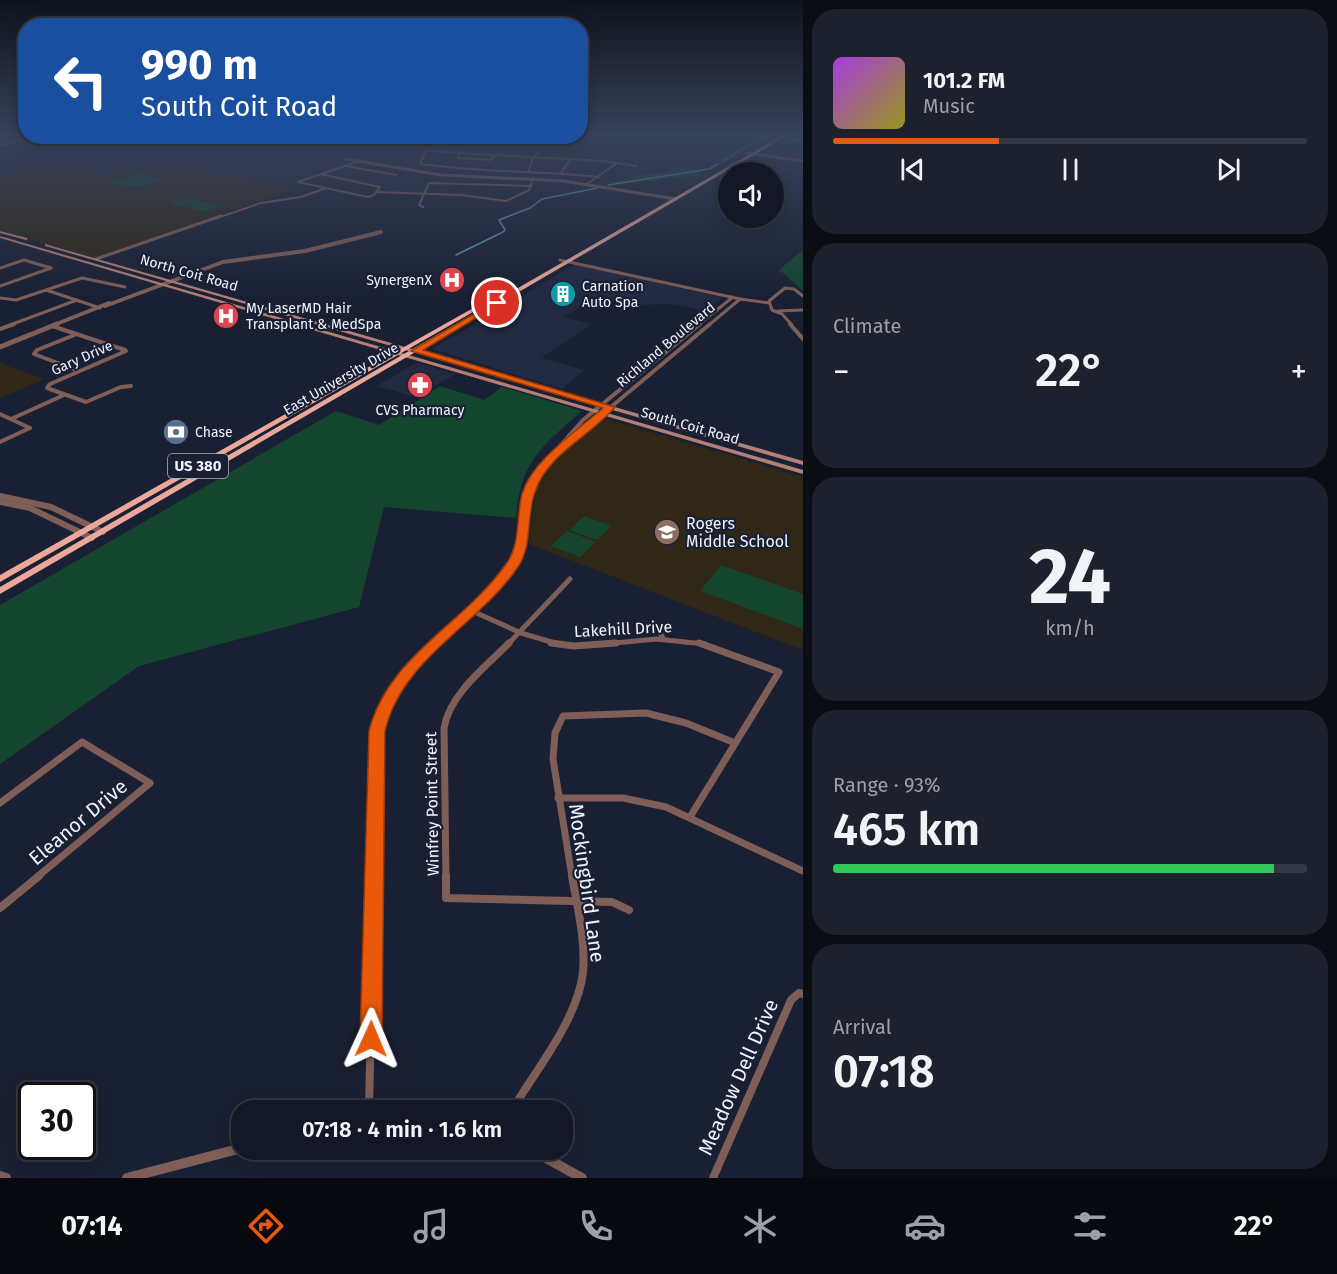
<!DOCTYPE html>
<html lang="en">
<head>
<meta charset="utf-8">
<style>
	:root { --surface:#141826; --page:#1d212e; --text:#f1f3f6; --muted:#9da0a7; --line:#333743; --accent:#ea580c }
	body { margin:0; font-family:"Fira Sans",sans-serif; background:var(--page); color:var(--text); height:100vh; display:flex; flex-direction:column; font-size:22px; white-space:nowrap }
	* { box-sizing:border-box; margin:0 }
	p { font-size:20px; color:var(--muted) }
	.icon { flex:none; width:33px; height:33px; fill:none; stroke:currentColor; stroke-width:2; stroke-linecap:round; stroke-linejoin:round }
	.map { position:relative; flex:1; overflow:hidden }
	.side { display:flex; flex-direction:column; gap:9px; padding:9px; background:#0b0d15; width:534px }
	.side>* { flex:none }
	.banner { position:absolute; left:18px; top:18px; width:570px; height:126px; border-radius:24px; box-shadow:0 3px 15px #0003,0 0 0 2px var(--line); background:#1a4fa0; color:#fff; overflow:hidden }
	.buttons { position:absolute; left:718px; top:162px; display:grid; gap:12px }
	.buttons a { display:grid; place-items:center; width:66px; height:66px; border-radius:50%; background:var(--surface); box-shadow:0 3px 15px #0003,0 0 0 2px var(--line); font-size:30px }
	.speed { position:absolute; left:18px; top:1082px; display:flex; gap:12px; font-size:30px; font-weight:700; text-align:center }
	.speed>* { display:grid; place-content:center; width:78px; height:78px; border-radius:50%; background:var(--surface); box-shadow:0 3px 15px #0003,0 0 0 2px var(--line); line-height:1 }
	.speed .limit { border:3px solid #111; border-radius:9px; background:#fff; color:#111 }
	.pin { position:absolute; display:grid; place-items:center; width:51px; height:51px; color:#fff; margin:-26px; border:3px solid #fff; border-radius:50%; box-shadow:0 2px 6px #0007 }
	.me { position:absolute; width:66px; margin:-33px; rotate:1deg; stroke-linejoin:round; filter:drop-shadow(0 0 4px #0008) }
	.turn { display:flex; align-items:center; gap:21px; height:126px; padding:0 24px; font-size:27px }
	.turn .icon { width:78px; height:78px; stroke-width:2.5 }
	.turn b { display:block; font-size:42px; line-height:51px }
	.big { font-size:45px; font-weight:600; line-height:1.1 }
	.side .card { flex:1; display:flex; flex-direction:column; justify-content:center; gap:9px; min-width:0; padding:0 21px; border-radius:24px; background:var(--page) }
	.side .dial { align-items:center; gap:0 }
	.dial b { font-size:78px; line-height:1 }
	.song { display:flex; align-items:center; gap:18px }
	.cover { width:72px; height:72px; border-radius:9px; background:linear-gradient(135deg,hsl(280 70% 55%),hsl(60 70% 35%)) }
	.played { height:6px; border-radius:3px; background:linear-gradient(90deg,var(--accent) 35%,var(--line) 35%) }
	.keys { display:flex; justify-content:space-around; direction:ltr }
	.heat { display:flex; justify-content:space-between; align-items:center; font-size:33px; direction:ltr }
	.charge { height:9px; border-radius:4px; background:linear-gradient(90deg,#34c759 93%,var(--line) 0) }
	.trip { position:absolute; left:231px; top:1100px; width:342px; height:60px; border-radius:24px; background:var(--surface); box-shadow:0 3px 15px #0003,0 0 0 2px var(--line); font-weight:600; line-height:60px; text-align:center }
	.menu { display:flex; height:96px; justify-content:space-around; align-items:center; background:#080a0f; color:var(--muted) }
	.menu .icon { width:42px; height:42px }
	.menu .active { color:var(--accent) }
	.menu b { font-size:27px; color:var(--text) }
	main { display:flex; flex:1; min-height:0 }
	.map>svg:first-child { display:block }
	.built { fill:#222a42 }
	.education { fill:#302717 }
	.green { fill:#14452e }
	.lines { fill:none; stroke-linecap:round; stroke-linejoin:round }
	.stream { stroke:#6094b7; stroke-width:1.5 }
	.river { fill:#236c98; fill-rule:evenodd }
	.minor-far5 { stroke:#7f5e57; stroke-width:2 }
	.minor-far4 { stroke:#7f5e57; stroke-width:3 }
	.minor-far3 { stroke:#7f5e57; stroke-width:4 }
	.minor-far2 { stroke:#7f5e57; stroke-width:5 }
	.minor-far1 { stroke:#7f5e57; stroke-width:7 }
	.minor { stroke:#7f5e57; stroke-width:8 }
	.tertiary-far4 { stroke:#7f5e57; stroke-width:3 }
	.tertiary-far3 { stroke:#7f5e57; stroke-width:4 }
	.tertiary-far2 { stroke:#7f5e57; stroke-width:5 }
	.tertiary-far1 { stroke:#7f5e57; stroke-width:6 }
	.tertiary { stroke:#7f5e57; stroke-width:10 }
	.secondary { fill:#b48075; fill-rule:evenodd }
	.trunk { fill:#eba89a; fill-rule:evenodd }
	.route { fill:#ea580c; stroke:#983908; stroke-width:1.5 }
	.labels { text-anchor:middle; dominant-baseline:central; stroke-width:4.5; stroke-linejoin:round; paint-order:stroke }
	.far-street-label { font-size:14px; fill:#eff3fe; stroke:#1a2033 }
	.far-poi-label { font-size:14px; fill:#eff3fe; stroke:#1a2033; text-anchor:start }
	.shield { fill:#1a2033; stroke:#afb4c1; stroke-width:1.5 }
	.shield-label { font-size:15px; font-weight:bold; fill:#eff3fe }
	.poi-label { font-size:16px; fill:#eff3fe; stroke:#1a2033; text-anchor:start }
	.street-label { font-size:16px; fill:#eff3fe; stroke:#1a2033 }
	.near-street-label { font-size:20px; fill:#eff3fe; stroke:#1a2033 }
</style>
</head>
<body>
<main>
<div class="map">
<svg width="803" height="1178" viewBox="0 0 803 1178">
	<rect width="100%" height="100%" fill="#1a2033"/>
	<!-- built -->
	<g class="built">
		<polygon points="576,264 722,298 706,311 673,304 630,305 595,298 564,317 592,324 541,358 584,370 562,389 432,349"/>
		<polygon points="417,363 455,374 417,397 376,386"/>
	</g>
	<!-- education -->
	<g class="education">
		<polygon points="171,163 294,190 95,258 0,231 0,174 52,167 84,165 101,174"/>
		<polygon points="0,363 44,379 0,398"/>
		<polygon points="606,419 803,477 803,650 529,544 536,489 555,459"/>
	</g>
	<!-- green -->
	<g class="green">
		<polygon points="669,167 686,167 701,172 697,173 701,175 625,184 606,183 641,175 670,171"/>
		<polygon points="142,173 167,180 135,187 109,183"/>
		<polygon points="185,198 221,206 205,211 169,203"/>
		<polygon points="801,251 803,252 803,291 782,272 778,271"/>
		<path d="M440,386L484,400L502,387L582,411C542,446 520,462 516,518L384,507L359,607L139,666L0,764V605L336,411L379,425Z"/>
		<polygon points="584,516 612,526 597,540 569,530"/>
		<polygon points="567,531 596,542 580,557 551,546"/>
		<polygon points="721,565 803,594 803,629 700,591"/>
	</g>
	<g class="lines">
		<!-- stream -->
		<g class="stream">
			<polyline points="764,137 770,137"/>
			<polyline points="785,139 803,141"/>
			<polyline points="608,185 709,169 718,164"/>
			<polyline points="456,255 503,232 505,230 499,220 530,208 542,199 597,188"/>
		</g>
		<!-- river -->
		<polygon class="river" points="757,134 763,134 766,137 725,162 721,162 721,160 761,137"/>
		<!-- minor-far5 -->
		<g class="minor-far5">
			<polyline points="0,134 11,134"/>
			<path d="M456,143H429L420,164C479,172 539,171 599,177"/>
			<polyline points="425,151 603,161 637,166"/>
			<polyline points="460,152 458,158 491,160 496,154"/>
			<polyline points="346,166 396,175"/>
			<polyline points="529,171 532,160 538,152"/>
			<polyline points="561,173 571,159"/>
			<polyline points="298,182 368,197 374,195 380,187 320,174"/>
			<polyline points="298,182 359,161"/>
			<polyline points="587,184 617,163"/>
			<polyline points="376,192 461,195 506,201 529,190 533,178"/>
			<polyline points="423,207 419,205 429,183 532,186"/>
			<polyline points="217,218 261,203 301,197 326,188"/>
		</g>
		<!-- minor-far4 -->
		<g class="minor-far4">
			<polyline points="96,259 221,216"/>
			<polyline points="560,260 740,299 769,303"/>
			<polyline points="0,268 24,260 51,268"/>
			<polyline points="0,286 51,268"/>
			<polyline points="46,290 100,308"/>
			<polyline points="0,298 16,300 82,278 125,287"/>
			<polyline points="778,311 803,310"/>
			<polyline points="10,325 77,300"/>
			<polyline points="698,325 733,297"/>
			<polyline points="709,325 740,299"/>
			<polyline points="792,325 782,314 772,310 769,301 785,288 794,289 803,296"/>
		</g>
		<!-- minor-far3 -->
		<g class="minor-far3">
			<polyline points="790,324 803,339"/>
			<polyline points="52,326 125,350"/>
			<polyline points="0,329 14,324"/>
			<polyline points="77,334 37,350 34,354 79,371"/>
			<polyline points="126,351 50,384 47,388 86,402 121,387 131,386"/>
			<polyline points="0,414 30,428"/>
			<polyline points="11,419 64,395"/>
			<polyline points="0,442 30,428"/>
			<polyline points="562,448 710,324"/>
			<polyline points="544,464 583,420 700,324"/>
		</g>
		<!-- minor-far2 -->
		<g class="minor-far2">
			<polyline points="470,610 521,633 558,644"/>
			<polyline points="657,628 663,638"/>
			<path d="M434,644C461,619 507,587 519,551C530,516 521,498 545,463"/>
			<polyline points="508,644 570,579"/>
			<polyline points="604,644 656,639 705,644"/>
		</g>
		<!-- minor-far1 -->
		<g class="minor-far1">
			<polyline points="551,643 574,646 616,643"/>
			<polyline points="558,798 623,798 666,807 803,871"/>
			<polyline points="0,803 82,742 150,783 37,877"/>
			<polyline points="690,817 779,672 699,643"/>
			<polyline points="374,877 377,731 386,705 400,682 436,643"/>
			<path d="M446,877L444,728C450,693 486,667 509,643"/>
			<polyline points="572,877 553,759 555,733 563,716 646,713 686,723 735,743"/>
		</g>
		<!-- minor -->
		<g class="minor">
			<polyline points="446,876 446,898 612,902 629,910"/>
			<polyline points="0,908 39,876"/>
			<polyline points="369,1110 374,876"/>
			<path d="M512,1110C536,1070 578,1019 583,972C586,940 577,906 572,876"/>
			<polyline points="713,1178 791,1000 799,993 803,994"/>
		</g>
		<!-- tertiary-far4 -->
		<g class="tertiary-far4">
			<polyline points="747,153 803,161"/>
			<polyline points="346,159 441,175 563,181 676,199"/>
		</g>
		<!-- tertiary-far3 -->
		<g class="tertiary-far3">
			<polyline points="105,306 223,262 305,251 381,232"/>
			<polyline points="54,325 109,303"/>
		</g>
		<!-- tertiary-far2 -->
		<polyline class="tertiary-far2" points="0,347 57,324"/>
		<!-- tertiary-far1 -->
		<g class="tertiary-far1">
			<polyline points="0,496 51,507 103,532"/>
			<polyline points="0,502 30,508 92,538"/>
		</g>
		<!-- tertiary -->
		<g class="tertiary">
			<polyline points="530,1149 582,1178"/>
			<polyline points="0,1176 6,1178"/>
			<polyline points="127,1178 242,1148"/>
		</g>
		<!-- secondary -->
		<g class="secondary">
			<polygon points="33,136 40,136 0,146 0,144"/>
			<polygon points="0,231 27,238 28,239 26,240 0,233"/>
			<polygon points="0,236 803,470 803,474 0,238"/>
			<polygon points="45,244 803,461 803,465 45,246"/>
		</g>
		<!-- trunk -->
		<g class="trunk">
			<polygon points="785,134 790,134 0,594 0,587"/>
			<polygon points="498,294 503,295 0,582 0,575"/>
		</g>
	</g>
	<!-- sky -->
	<linearGradient id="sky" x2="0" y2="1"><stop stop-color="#0e121c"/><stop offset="0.45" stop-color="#38425b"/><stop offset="1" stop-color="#38425b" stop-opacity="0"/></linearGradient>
	<rect width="803" height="299" fill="url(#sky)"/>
	<!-- route -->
	<path class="route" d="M494,302L501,303L423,350L615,407C591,436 547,454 535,492C526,517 533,544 518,567C479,625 402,658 385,731L382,1039L378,1046L371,1050L363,1046L360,1039L369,731C388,656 464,624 506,564C521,544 516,516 522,494C532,460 577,431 603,408L411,351Z"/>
	<!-- icons -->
	<defs>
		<g id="hospital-disc" transform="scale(1.35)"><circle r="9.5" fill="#e0444e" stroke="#1a2033"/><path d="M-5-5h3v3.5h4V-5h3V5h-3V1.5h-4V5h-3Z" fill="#fff"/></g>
		<g id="building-disc" transform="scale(1.35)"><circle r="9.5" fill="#0f9aa8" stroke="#1a2033"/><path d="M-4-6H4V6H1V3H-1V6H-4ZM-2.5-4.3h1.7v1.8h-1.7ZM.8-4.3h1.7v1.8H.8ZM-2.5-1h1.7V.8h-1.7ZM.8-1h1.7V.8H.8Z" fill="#fff"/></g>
		<g id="pharmacy-disc" transform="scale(1.35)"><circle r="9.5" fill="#e0444e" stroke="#1a2033"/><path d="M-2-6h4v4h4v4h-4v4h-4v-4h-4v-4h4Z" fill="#fff"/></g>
		<g id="bank-disc" transform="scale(1.35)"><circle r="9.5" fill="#5c6f8a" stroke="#1a2033"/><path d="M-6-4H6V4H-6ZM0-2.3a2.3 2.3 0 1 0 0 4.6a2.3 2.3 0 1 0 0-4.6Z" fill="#fff"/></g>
		<g id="school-disc" transform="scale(1.35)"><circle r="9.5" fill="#8d6e63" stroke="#1a2033"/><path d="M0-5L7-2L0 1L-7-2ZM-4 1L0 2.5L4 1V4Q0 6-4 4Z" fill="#fff"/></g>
	</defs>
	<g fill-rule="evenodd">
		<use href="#hospital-disc" x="452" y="280"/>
		<use href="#building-disc" x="563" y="294"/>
		<use href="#hospital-disc" x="226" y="316"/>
		<use href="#pharmacy-disc" x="420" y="385"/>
		<use href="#bank-disc" x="176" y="432"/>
		<use href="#school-disc" x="667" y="532"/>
	</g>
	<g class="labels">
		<!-- far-street labels -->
		<g class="far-street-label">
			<text transform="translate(189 273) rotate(16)">North Coit Road</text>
			<text transform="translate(666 345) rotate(-40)">Richland Boulevard</text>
			<text transform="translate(82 358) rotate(-24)">Gary Drive</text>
			<text transform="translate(341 379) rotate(-30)">East University Drive</text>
			<text transform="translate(690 426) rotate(16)">South Coit Road</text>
		</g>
		<!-- far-poi labels -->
		<g class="far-poi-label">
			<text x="432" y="280" text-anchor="end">SynergenX</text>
			<text x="582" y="286">Carnation<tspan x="582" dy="16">Auto Spa</tspan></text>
			<text x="246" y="308">My LaserMD Hair<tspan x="246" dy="16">Transplant &amp; MedSpa</tspan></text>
			<text x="420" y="410" text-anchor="middle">CVS Pharmacy</text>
			<text x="195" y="432">Chase</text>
		</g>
		<!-- shield labels -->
		<rect class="shield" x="168" y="454" width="60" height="24" rx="4.5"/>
		<g class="shield-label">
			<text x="198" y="466">US 380</text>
		</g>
		<!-- poi labels -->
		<g class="poi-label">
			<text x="686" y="523">Rogers<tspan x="686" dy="18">Middle School</tspan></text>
		</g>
		<!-- street labels -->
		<g class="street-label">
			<text transform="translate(623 629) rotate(-3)">Lakehill Drive</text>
			<text transform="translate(432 804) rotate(-91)">Winfrey Point Street</text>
		</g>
		<!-- near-street labels -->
		<g class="near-street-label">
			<text transform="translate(78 822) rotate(-40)">Eleanor Drive</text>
			<text transform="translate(587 883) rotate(82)">Mockingbird Lane</text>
			<text transform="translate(738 1077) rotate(-66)">Meadow Dell Drive</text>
		</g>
	</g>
</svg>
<div class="buttons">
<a><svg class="icon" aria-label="sound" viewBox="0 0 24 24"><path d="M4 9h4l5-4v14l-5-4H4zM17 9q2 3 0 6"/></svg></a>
</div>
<div class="speed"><div class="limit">30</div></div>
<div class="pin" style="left:497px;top:303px;background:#d93025"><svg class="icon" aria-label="arrive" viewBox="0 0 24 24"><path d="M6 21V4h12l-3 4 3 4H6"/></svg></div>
<svg class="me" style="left:371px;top:1039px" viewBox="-20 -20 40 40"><path d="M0-17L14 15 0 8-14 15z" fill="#ea580c" stroke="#fff" stroke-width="4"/></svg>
<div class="trip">07:18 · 4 min · 1.6 km</div>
<div class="banner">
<div class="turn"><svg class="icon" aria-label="left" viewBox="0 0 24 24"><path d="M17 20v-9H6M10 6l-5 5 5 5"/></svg><div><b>990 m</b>South Coit Road</div></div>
</div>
</div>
<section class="side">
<div class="card">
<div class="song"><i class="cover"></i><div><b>101.2 FM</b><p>Music</p></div></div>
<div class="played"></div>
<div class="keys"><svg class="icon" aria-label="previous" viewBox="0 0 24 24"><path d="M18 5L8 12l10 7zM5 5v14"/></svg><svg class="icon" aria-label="pause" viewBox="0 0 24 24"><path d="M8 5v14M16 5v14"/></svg><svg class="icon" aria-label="next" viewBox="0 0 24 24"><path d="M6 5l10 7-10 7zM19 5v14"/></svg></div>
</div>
<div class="card"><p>Climate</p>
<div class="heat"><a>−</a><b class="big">22°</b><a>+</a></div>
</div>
<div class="card dial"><b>24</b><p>km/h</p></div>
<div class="card"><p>Range · 93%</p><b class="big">465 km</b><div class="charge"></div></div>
<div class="card"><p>Arrival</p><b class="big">07:18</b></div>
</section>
</main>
<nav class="menu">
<b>07:14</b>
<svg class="icon active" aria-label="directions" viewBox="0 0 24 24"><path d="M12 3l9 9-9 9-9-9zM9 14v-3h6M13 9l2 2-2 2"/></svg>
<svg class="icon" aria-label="music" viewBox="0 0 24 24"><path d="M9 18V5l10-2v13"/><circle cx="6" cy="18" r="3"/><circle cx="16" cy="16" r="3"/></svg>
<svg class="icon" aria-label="phone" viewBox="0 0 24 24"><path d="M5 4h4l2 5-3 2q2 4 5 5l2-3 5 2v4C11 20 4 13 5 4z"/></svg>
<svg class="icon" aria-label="climate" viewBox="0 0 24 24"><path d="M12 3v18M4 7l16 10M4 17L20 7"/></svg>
<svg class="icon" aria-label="car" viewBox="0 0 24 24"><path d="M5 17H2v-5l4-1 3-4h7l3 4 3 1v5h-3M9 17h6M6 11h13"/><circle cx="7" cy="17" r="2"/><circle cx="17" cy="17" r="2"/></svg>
<svg class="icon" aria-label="filters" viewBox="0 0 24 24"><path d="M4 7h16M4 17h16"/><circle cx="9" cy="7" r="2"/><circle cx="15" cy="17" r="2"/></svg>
<b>22°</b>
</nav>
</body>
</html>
